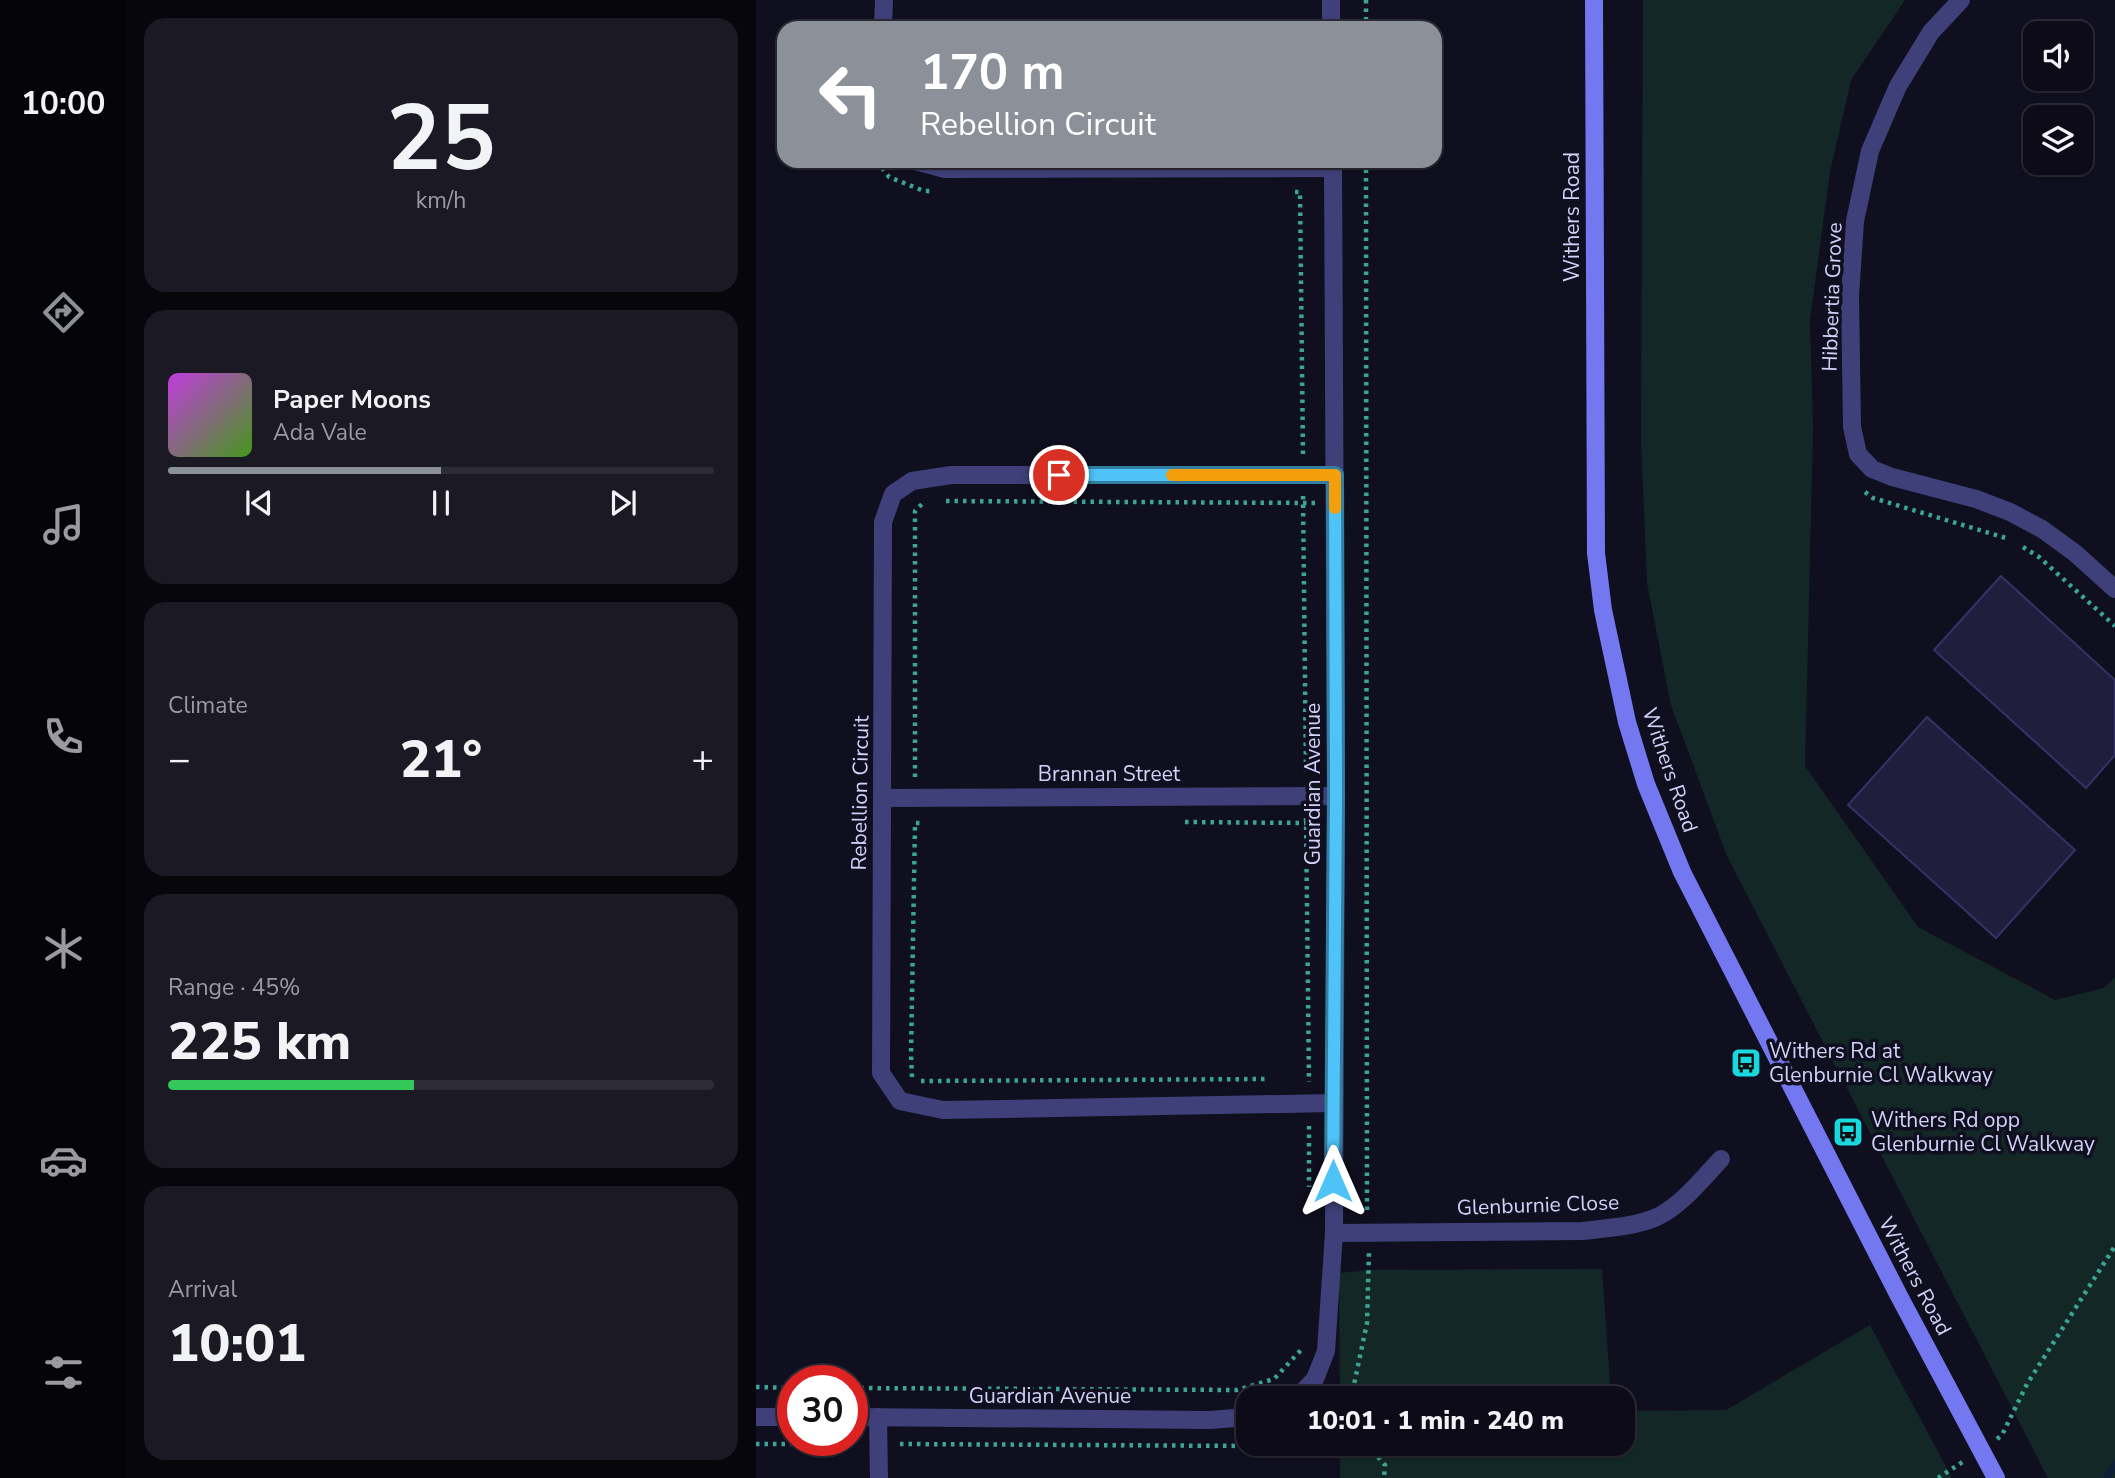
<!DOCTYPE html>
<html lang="en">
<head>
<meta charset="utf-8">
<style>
	:root { --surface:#0c0b17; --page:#1a1924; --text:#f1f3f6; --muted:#9a9ba1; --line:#2c2b36; --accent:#8c9099 }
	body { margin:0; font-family:"Nunito Sans",sans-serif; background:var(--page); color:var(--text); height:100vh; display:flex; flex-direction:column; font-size:26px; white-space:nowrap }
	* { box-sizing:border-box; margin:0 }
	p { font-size:23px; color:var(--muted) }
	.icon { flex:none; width:38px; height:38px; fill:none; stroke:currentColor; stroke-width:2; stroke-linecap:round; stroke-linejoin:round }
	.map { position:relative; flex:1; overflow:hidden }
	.sheet { display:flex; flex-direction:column; gap:18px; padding:18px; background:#07060d; width:630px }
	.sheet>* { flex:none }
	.guide { position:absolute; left:21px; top:21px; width:665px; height:147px; border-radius:21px; box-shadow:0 2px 5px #0004,0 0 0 2px var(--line); background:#8c9099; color:#fff; overflow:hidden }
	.fabs { position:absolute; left:1267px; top:21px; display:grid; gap:14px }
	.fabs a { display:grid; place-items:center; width:70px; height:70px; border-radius:14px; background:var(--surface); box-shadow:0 2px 5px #0004,0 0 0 2px var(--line); font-size:35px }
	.speed { position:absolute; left:21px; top:1365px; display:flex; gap:14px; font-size:35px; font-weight:700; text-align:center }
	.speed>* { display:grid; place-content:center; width:91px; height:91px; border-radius:50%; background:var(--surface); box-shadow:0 2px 5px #0004,0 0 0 2px var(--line); line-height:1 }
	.speed .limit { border:10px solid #d22; background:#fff; color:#111 }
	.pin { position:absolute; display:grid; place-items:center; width:60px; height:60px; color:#fff; margin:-30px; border:4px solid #fff; border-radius:50%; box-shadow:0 2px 7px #0007 }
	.me { position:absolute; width:77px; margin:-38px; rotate:0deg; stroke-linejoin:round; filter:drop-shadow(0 0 5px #0008) }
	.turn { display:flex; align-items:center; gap:24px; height:147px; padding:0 28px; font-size:32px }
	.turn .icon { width:91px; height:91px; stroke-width:2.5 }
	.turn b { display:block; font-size:49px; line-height:60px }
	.big { font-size:52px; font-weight:800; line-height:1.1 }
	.sheet .card { flex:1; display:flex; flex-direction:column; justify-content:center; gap:10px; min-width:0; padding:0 24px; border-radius:21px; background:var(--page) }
	.sheet .dial { align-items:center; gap:0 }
	.dial b { font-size:91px; line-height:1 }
	.song { display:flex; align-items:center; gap:21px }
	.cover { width:84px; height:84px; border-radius:10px; background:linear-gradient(135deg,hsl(290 70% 55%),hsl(100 70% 35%)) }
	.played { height:7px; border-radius:4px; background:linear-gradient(90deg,var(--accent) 50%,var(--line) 50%) }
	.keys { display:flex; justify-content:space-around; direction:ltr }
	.heat { display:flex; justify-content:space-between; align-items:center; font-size:38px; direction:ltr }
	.charge { height:10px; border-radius:5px; background:linear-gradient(90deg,#34c759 45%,var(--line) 0) }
	.trip { position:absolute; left:480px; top:1386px; width:399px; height:70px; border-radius:21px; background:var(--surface); box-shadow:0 2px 5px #0004,0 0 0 2px var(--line); font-weight:800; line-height:70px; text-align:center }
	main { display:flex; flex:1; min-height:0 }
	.menu { display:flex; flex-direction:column; width:126px; justify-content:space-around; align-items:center; background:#050409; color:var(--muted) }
	.menu .icon { width:49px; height:49px }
	.menu .active { color:var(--accent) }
	.menu b { font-size:32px; color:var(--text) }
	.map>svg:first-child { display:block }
	.green { fill:#132826 }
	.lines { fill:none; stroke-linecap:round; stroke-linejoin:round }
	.stream { stroke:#0e2038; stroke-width:8 }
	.building { fill:#211d3d; stroke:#383167; stroke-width:2 }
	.path { stroke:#3aa597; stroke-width:4.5; stroke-dasharray:3.5 5; stroke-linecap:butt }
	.minor { stroke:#3f4079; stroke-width:18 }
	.secondary { stroke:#7378f0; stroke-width:18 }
	.route-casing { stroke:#337fa1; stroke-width:18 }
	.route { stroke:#4fc3f7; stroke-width:12 }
	.slow { stroke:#f59e0b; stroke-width:12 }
	.labels { text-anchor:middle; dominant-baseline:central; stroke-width:7; stroke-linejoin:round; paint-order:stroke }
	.street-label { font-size:21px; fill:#d3d1fa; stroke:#100f1f }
	.poi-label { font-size:21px; fill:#d3d1fa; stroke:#100f1f; text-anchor:start }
</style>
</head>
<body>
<main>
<nav class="menu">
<b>10:00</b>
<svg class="icon active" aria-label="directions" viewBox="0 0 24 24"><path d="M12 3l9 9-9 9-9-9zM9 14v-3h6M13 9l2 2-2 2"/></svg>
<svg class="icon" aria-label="music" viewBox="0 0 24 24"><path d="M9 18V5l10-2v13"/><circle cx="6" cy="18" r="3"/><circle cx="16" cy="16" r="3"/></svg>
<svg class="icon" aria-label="phone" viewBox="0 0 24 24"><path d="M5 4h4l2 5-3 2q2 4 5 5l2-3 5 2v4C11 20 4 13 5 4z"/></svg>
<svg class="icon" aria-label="climate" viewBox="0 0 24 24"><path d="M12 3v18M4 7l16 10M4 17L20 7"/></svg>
<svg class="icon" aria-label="car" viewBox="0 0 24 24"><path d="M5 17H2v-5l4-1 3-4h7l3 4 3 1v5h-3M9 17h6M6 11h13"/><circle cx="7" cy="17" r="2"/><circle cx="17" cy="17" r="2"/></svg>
<svg class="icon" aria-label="filters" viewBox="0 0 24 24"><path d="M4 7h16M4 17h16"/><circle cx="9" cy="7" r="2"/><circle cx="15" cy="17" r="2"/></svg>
</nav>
<section class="sheet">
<div class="card dial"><b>25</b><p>km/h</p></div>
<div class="card">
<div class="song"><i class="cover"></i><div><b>Paper Moons</b><p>Ada Vale</p></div></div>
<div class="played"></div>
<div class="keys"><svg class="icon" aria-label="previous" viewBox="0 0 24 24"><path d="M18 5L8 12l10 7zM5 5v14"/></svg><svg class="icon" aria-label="pause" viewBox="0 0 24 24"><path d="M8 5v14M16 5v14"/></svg><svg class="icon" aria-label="next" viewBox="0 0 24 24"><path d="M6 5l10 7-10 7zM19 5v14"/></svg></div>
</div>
<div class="card"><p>Climate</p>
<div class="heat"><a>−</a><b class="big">21°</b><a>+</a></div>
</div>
<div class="card"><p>Range · 45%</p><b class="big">225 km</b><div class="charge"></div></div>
<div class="card"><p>Arrival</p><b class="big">10:01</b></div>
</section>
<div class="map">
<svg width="1359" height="1478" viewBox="0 0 1359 1478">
	<rect width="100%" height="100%" fill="#100f1f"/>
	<!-- green -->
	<g class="green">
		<polygon points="887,0 1149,0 1095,80 1074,172 1054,319 1057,430 1049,766 1162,927 1299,1000 1348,988 1359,977 1359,1478 1292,1478 971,856 915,705 891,583 885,440"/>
		<polygon points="846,1269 855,1398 584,1398 583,1273 614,1270"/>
		<polygon points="1114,1325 1196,1478 584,1478 584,1444 866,1444 866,1411 970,1410"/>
	</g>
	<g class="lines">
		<!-- stream -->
		<polyline class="stream" points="1351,1478 1359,1465"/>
	</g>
	<!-- building -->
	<g class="building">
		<polygon points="1245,576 1359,680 1359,755 1330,788 1178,650"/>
		<polygon points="1171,717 1319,850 1240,938 1092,805"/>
	</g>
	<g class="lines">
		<!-- path -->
		<g class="path">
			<polyline points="610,0 610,28"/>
			<polyline points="121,161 133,177 168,191 177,191"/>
			<polyline points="610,161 611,1212"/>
			<polyline points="539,192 544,192 547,455"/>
			<polyline points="1109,492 1117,498 1250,538"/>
			<polyline points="547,496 550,774"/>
			<polyline points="190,501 559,503"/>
			<polyline points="1267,547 1283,557 1359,626"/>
			<polyline points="159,777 159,511 168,502"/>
			<polyline points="550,818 553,1082"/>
			<polyline points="429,822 550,823"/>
			<polyline points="156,1077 155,1055 159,823 165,823"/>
			<polyline points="165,1081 513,1079"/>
			<polyline points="553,1126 553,1187"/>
			<polyline points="0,1387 37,1388"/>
			<polyline points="96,1388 481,1390 518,1379 546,1349"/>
			<polyline points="592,1398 596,1394 611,1323 613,1252"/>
			<polyline points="1241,1439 1246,1435 1271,1384 1359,1246"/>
			<polyline points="0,1444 101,1444"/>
			<polyline points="144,1444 498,1446 507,1444"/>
			<polyline points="611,1444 629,1465 628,1478"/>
			<polyline points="1182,1478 1208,1461"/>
		</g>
		<!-- minor -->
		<g class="minor">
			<polyline points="575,0 575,28"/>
			<polyline points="1205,0 1175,32 1142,86 1114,151 1099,221 1094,296 1096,427 1102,454 1116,469 1136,477 1220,499 1254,512 1286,529 1319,553 1359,589"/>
			<polyline points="127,28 128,0"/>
			<polyline points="159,161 189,169 577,168"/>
			<polyline points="126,798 580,796"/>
			<polyline points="577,1103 187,1110 144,1101 125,1073 127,522 137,494 156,481 195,475 579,475"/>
			<path d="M578,1233L826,1231C851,1228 878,1227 901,1217C926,1205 946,1179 965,1159"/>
			<polyline points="541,1398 559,1379 570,1351 578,1233 580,796 577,161"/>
			<polyline points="0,1417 37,1417"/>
			<polyline points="96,1417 454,1420 492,1417"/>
			<polyline points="122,1417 123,1478"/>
		</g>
		<!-- secondary -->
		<polyline class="secondary" points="838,0 840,553 847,610 871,722 890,784 926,872 1143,1296 1240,1478"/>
	</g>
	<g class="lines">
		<!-- route casing -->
		<g class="route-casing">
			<polyline id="route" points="303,475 579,475 580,796 577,1181"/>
		</g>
		<!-- route -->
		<use href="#route" class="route"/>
		<!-- slow -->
		<polyline class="slow" points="416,475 579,475 579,508"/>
	</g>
	<!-- icons -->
	<defs>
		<g id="bus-square" transform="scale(1.575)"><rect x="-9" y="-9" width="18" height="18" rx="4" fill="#18d9df" stroke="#100f1f"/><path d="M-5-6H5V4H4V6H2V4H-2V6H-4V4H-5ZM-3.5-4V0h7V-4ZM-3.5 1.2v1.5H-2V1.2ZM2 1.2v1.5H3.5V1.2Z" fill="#111"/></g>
	</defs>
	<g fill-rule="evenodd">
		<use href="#bus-square" x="990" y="1063"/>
		<use href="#bus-square" x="1092" y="1132"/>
	</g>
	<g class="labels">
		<!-- street labels -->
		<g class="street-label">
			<text transform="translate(816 217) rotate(-90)">Withers Road</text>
			<text transform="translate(1076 297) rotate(-88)">Hibbertia Grove</text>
			<text transform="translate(914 770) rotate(71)">Withers Road</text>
			<text x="353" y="774">Brannan Street</text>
			<text transform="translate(557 784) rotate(-90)">Guardian Avenue</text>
			<text transform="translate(104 793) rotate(-89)">Rebellion Circuit</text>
			<text transform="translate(782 1205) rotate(-2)">Glenburnie Close</text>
			<text transform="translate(1159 1276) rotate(62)">Withers Road</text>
			<text x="294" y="1396">Guardian Avenue</text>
		</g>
		<!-- poi labels -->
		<g class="poi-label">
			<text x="1013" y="1051">Withers Rd at<tspan x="1013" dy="24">Glenburnie Cl Walkway</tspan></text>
			<text x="1115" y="1120">Withers Rd opp<tspan x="1115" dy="24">Glenburnie Cl Walkway</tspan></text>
		</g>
	</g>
</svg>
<div class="fabs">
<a><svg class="icon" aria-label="sound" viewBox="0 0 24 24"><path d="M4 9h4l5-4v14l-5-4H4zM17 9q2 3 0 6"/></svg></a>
<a><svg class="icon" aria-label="layers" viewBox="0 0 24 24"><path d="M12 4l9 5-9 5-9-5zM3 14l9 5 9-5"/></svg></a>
</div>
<div class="speed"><div class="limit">30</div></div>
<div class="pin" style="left:303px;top:475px;background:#d93025"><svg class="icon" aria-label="arrive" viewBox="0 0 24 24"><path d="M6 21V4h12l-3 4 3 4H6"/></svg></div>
<svg class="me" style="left:577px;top:1181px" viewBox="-20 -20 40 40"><path d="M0-17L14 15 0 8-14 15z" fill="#4fc3f7" stroke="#fff" stroke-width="4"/></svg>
<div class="trip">10:01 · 1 min · 240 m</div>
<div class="guide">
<div class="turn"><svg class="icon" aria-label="left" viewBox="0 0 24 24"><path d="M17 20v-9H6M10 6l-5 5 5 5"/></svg><div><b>170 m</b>Rebellion Circuit</div></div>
</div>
</div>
</main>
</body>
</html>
